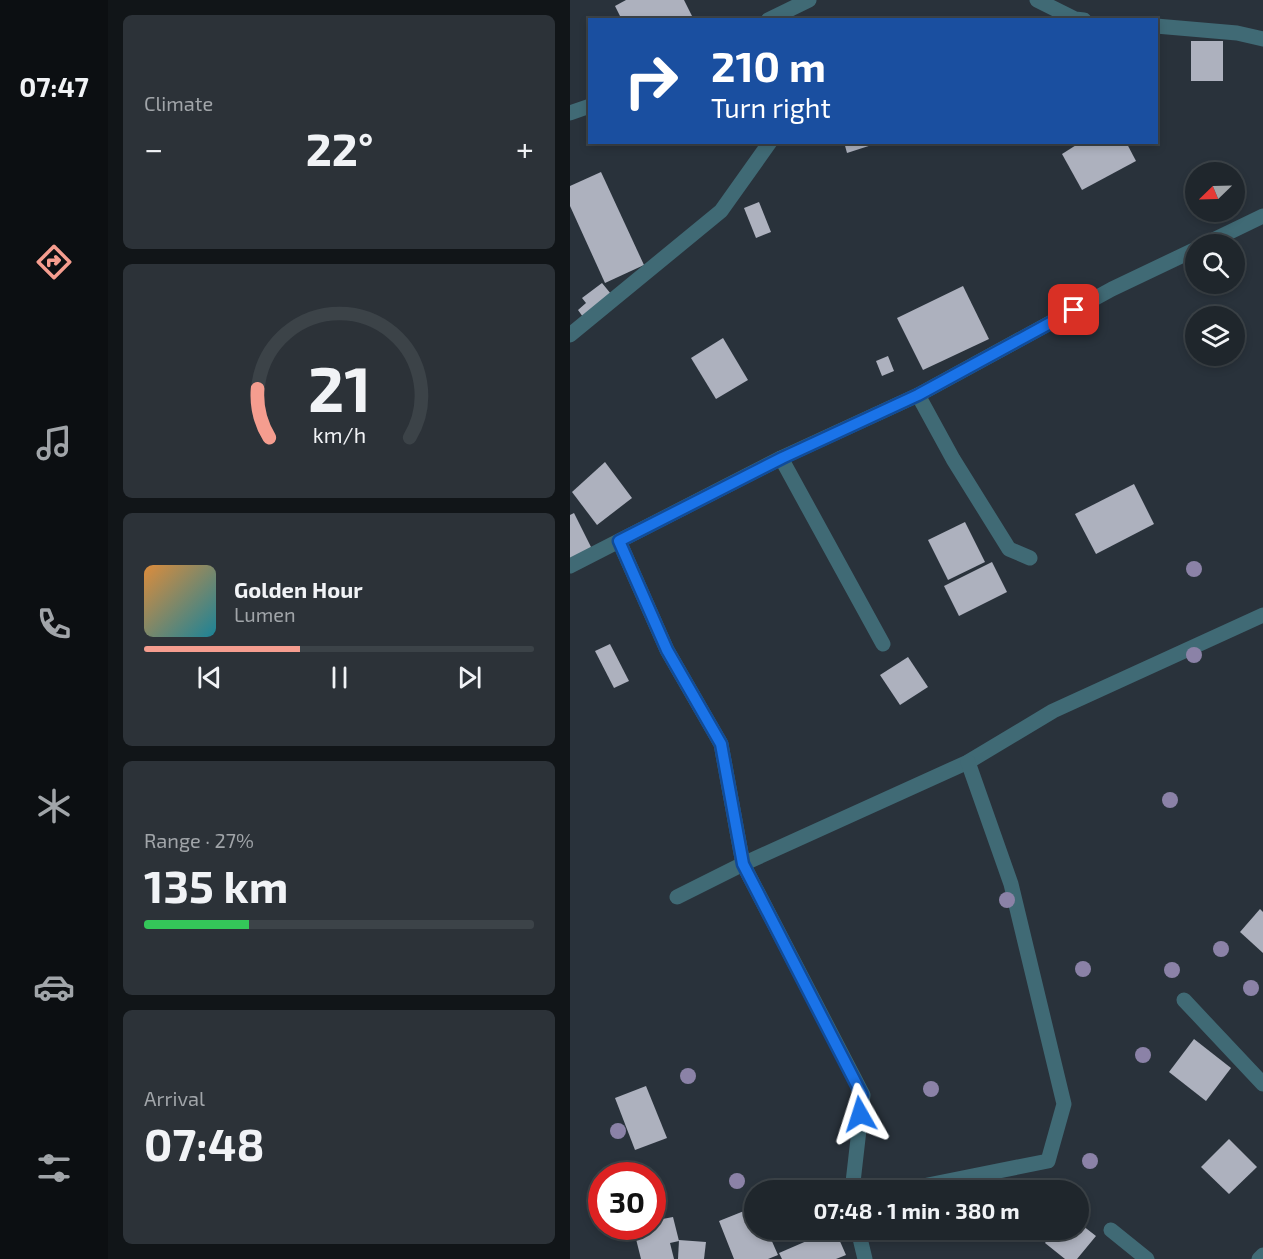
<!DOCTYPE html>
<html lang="en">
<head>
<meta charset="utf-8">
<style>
	:root { --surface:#1f262c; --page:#2c3238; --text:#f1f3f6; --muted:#a1a5a9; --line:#3c4348; --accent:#f59d8f }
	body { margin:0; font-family:"Exo 2",sans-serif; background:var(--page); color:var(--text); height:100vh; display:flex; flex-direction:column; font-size:22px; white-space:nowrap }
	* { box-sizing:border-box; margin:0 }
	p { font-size:20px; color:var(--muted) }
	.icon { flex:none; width:33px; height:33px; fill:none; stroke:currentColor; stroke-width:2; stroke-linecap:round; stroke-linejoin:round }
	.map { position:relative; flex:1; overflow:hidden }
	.sheet { display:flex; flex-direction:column; gap:15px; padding:15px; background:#111518; width:462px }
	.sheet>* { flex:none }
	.guide { position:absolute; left:18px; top:18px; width:570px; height:126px; border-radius:0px; box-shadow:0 3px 9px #0003,0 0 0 2px var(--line); background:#1a4fa0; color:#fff; overflow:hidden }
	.needle { width:39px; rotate:247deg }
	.controls { position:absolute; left:615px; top:162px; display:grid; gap:12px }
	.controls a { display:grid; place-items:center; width:60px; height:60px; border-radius:50%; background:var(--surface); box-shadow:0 3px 9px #0003,0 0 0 2px var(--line); font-size:30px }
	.speed { position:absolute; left:18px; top:1162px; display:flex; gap:12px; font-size:30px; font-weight:700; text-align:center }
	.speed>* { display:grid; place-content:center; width:78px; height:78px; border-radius:50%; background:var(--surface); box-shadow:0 3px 9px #0003,0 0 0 2px var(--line); line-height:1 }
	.speed .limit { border:9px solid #d22; background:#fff; color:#111 }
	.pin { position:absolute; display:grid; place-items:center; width:51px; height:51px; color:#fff; margin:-26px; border-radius:12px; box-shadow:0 3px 9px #0006 }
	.me { position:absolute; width:66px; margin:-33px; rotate:354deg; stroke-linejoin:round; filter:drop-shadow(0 0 4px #0008) }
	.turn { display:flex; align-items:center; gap:21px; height:126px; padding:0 24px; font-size:27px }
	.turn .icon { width:78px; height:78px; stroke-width:2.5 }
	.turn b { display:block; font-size:42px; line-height:51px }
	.big { font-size:45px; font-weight:700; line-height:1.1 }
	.sheet .card { flex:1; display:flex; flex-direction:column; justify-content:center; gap:9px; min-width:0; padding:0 21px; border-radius:9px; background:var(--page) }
	.sheet .dial { align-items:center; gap:0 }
	.dial svg { height:156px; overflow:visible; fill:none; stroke:var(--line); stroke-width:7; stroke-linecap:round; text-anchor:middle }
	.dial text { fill:var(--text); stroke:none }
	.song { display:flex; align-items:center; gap:18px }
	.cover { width:72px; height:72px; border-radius:9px; background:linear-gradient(135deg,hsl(30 70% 55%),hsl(190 70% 35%)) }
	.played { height:6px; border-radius:3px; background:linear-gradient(90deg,var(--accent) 40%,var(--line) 40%) }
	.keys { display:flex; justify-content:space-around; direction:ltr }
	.heat { display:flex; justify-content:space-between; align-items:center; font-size:33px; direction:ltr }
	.charge { height:9px; border-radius:4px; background:linear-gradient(90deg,#34c759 27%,var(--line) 0) }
	.trip { position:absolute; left:174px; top:1180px; width:345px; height:60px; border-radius:30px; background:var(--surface); box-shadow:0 3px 9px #0003,0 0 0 2px var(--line); font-weight:700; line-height:60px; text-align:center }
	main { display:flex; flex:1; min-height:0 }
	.menu { display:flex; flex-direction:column; width:108px; justify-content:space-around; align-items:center; background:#0c0f12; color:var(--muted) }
	.menu .icon { width:42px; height:42px }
	.menu .on { color:var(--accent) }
	.menu b { font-size:27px; color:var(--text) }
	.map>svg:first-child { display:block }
	.building { fill:#adb1be }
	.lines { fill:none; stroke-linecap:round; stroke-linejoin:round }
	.street { stroke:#406a75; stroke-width:15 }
	.tree { fill:#8b82a7 }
	.route-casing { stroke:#114b97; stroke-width:15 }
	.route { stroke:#1a73e8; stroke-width:10 }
</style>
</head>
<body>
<main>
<nav class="menu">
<b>07:47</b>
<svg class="icon on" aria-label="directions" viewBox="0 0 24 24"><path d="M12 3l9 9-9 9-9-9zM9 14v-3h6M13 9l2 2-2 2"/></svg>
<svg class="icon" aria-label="music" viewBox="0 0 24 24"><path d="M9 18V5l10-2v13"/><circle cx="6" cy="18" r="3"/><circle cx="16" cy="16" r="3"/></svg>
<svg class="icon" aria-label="phone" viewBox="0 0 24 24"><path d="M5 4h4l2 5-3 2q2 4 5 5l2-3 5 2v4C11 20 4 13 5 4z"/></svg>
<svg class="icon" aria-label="climate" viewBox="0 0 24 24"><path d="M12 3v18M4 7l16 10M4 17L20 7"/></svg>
<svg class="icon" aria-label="car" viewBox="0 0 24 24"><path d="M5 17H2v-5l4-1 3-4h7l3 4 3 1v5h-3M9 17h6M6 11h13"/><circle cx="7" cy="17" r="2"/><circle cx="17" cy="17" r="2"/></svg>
<svg class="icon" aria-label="filters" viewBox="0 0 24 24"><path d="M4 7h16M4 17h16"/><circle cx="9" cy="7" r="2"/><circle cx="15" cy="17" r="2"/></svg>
</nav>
<section class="sheet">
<div class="card"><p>Climate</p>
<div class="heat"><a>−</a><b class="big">22°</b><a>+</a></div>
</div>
<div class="card dial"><svg viewBox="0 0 100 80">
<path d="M14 69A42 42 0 1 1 86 69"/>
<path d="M14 69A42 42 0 0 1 8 44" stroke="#f59d8f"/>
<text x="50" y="56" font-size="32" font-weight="700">21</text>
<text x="50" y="72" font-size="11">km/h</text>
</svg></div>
<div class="card">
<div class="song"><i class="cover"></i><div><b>Golden Hour</b><p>Lumen</p></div></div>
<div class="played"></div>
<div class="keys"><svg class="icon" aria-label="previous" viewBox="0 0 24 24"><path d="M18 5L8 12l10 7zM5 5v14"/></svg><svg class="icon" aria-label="pause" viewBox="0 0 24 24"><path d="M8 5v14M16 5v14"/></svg><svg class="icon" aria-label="next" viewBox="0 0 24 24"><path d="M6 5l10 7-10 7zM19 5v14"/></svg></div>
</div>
<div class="card"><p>Range · 27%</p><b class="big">135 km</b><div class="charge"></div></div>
<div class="card"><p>Arrival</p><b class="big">07:48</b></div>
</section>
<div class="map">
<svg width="693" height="1259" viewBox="0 0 693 1259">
	<rect width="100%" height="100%" fill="#29323b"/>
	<!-- building -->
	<g class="building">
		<polygon points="56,0 114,0 124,20 52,20 45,6"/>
		<rect x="621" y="41" width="32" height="40"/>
		<polygon points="274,142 308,142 308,143 277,153"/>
		<polygon points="511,142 556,142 566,161 512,190 492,154"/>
		<polygon points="31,172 74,265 35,283 0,206 0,186"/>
		<polygon points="189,202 201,232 186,238 174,208"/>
		<polygon points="32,283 41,294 13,317 8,310 16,303 12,298"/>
		<polygon points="393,286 419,339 353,370 327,318"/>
		<polygon points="153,338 178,380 146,399 121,358"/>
		<polygon points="318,356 324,371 312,376 306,361"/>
		<polygon points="35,462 62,498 27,525 2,492"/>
		<polygon points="564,484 584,524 526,554 505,514"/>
		<polygon points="4,513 22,549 0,560 0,515"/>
		<polygon points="395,522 415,562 378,580 358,540"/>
		<polygon points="422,562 437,592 389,616 374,586"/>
		<polygon points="40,644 59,681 44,688 25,651"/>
		<polygon points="338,657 358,687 330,705 310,675"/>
		<polygon points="690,909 693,912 693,953 670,932"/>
		<polygon points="624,1039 661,1068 636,1101 599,1072"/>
		<polygon points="76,1086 97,1138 65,1150 45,1098"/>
		<polygon points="659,1139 687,1167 659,1194 631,1167"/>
		<polygon points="184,1207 184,1230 197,1230 208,1255 198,1259 164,1259 149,1221"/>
		<polygon points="103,1217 109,1241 100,1243 104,1259 71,1259 63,1227 82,1227 82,1221"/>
		<polygon points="508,1222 526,1236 507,1259 495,1259 475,1243 485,1230 508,1230"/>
		<polygon points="262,1230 265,1230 276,1255 266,1259 212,1259 209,1253"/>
		<polygon points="109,1240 136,1242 134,1259 108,1259"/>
	</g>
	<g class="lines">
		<!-- street -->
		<g class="street">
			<polyline points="467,0 505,19 514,20"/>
			<polyline points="198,20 239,0"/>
			<polyline points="586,26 667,33 693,39"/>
			<polyline points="0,113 20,106"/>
			<polyline points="635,244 693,216"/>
			<polyline points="0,335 151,211 200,142"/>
			<polyline points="348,395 383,459 439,549 460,558"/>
			<polyline points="211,458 313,644"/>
			<polyline points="49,541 97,650 151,744 173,864 293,1095 282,1191"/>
			<polyline points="0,566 211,458 348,395 542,289 626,249"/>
			<polyline points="107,897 173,864 398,762 483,711 693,615"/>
			<polyline points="614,1000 693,1084"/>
			<polyline points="328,1191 478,1161 494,1104 441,884 398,762"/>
			<polyline points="288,1230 295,1259"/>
			<polyline points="541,1230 577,1259"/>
			<polyline points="689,1259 693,1255"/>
		</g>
	</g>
	<!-- trees -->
	<g class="tree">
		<circle cx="624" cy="569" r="8"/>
		<circle cx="624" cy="655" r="8"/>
		<circle cx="600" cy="800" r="8"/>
		<circle cx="437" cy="900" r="8"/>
		<circle cx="651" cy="949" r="8"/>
		<circle cx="513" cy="969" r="8"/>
		<circle cx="602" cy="970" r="8"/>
		<circle cx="681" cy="988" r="8"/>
		<circle cx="573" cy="1055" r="8"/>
		<circle cx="118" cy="1076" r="8"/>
		<circle cx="361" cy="1089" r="8"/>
		<circle cx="48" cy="1131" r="8"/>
		<circle cx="520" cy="1161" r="8"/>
		<circle cx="167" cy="1181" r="8"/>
	</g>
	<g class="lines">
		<!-- route casing -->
		<g class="route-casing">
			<polyline id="route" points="290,1114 292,1095 173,864 151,744 97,650 49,541 212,458 348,395 504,310"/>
		</g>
		<!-- route -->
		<use href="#route" class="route"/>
	</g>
</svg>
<div class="controls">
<a><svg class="needle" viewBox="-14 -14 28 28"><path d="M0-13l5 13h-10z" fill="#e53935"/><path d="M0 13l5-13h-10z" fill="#a1a5a9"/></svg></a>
<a><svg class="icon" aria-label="search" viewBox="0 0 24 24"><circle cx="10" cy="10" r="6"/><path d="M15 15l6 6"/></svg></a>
<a><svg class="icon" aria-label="layers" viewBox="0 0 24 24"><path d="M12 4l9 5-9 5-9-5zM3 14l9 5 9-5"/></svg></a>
</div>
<div class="speed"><div class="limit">30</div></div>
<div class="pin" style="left:504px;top:310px;background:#d93025"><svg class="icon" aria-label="arrive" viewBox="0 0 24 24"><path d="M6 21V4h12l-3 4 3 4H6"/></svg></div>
<svg class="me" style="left:290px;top:1114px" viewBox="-20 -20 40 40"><path d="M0-17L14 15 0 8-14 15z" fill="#1a73e8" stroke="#fff" stroke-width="4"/></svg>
<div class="trip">07:48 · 1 min · 380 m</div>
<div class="guide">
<div class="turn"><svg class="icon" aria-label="right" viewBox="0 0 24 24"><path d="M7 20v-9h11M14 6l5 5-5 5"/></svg><div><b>210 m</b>Turn right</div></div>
</div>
</div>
</main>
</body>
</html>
